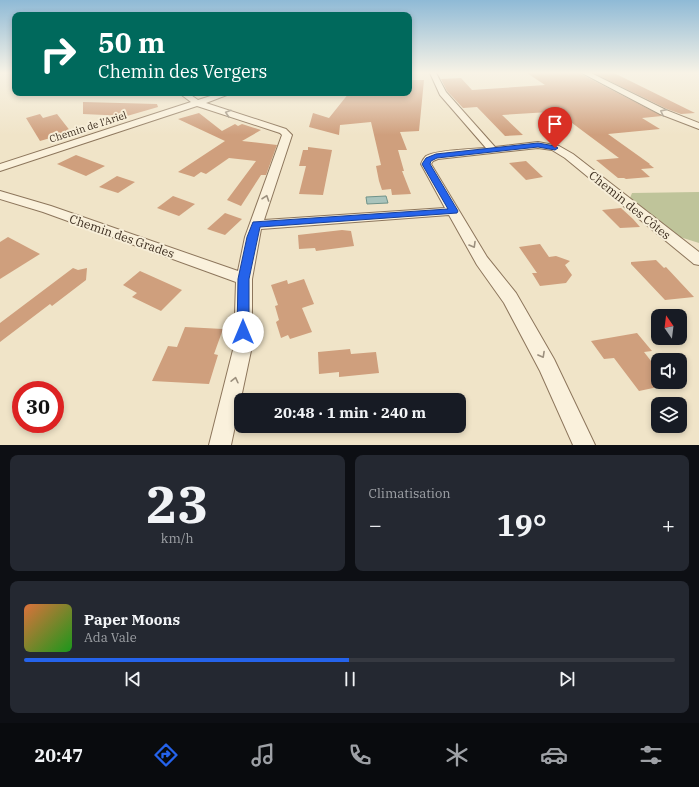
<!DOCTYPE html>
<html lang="fr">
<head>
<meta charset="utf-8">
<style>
	:root { --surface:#171b24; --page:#242831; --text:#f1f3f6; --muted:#9ea1a6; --line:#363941; --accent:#2563eb }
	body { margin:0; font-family:"IBM Plex Serif",serif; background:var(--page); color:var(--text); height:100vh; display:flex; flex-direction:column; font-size:15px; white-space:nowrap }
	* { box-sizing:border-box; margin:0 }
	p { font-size:13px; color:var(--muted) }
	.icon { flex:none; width:22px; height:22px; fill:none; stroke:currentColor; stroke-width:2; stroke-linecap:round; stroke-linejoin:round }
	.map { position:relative; height:445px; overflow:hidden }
	.sheet { display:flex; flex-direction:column; gap:10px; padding:10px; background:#0d0f14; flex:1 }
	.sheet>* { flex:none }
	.top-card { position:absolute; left:12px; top:12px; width:400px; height:84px; border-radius:8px; box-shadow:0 2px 6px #0003; background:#00695c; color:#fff; overflow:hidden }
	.needle { width:26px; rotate:346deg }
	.fabs { position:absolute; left:651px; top:309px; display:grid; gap:8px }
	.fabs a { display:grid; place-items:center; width:36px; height:36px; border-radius:8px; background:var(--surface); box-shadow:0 2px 6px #0003; font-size:20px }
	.speed { position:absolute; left:12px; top:381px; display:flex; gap:8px; font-size:20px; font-weight:700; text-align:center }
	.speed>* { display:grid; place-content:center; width:52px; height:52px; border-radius:50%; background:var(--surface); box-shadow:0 2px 6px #0003; line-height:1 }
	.speed .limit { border:6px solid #d22; background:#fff; color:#111 }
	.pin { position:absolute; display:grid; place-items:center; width:34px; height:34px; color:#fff; margin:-41px -17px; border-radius:50% 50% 50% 0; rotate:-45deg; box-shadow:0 0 4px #0007 }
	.pin .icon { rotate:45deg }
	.me { position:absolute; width:44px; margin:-22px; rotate:0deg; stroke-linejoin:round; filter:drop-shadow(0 0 3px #0008) }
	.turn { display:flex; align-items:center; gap:14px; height:84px; padding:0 20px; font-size:18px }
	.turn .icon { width:52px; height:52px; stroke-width:2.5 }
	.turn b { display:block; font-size:28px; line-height:34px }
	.big { font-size:30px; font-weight:800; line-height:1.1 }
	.sheet .widget { flex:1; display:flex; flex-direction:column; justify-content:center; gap:6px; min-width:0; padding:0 14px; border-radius:8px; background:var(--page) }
	.sheet .dial { align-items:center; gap:0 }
	.dial b { font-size:52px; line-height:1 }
	.song { display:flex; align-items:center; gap:12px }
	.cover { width:48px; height:48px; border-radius:6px; background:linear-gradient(135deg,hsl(20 70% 55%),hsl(120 70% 35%)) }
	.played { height:4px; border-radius:2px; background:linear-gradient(90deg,var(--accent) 50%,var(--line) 50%) }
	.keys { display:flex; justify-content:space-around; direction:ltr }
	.heat { display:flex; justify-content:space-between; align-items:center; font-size:22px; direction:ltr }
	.sheet .tiles { flex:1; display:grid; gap:10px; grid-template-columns:1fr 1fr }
	.widget:last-child { grid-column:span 2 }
	.trip { position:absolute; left:234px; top:393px; width:232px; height:40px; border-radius:8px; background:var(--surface); box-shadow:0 2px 6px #0003; font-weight:800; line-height:40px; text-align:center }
	.dock { display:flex; height:64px; justify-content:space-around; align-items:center; background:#090b0e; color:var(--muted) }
	.dock .icon { width:28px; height:28px }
	.dock .selected { color:var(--accent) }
	.dock b { font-size:18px; color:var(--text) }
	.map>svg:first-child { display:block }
	.cemetery { fill:#bfc49a }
	.water { fill:#a9c4bc; stroke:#6f938a }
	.building { fill:#cf9f7d }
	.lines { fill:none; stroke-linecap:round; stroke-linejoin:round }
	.street-casing { stroke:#8d765c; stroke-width:2 }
	.street { fill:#faf1dc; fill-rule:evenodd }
	.oneway { stroke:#9c907e }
	.route { fill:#2563eb; stroke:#184099 }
	.labels { text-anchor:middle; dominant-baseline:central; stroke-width:4; stroke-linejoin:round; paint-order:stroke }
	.far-street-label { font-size:10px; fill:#3d2e20; stroke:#f7eed8 }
	.street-label { font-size:12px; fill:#3d2e20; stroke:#f7eed8 }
</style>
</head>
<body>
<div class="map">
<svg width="699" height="445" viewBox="0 0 699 445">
	<rect width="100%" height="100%" fill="#f0e4c8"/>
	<!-- cemetery -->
	<polygon class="cemetery" points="699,192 699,243 680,237 630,198 632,193"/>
	<!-- water -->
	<polygon class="water" points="386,196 388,203 367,204 366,197"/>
	<!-- building -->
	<g class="building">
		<polygon points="527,73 581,73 581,74 662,116 642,118 660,129 608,134 650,164 649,164 654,168 641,169 650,177 626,179 624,178 618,178 596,160 619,158 560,114 552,114 549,112 502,115 523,135 505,136 477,107 463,108 447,91 441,79 461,78 472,90 545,85"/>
		<polygon points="593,73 614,73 695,113 681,114 667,109"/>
		<polygon points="409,80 424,80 419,131 400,132 407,150 398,150 404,171 402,171 411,194 392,195 391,189 382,190 379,181 376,166 381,165 371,122 340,125 339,135 309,127 313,113 329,118 349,93 383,96 384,94 404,95 405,93 409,93"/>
		<polygon points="83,102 157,104 158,107 127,116 83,114"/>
		<polygon points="199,113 222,131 235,124 238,126 242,124 261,130 242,141 277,145 266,175 261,175 241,206 227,200 256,161 229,158 206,174 201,172 194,177 178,172 225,141 178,119"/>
		<polygon points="40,114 43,118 57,114 71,132 40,141 26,118"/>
		<polygon points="308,147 332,150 323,195 299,194 306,166 299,166 303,150 308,150"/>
		<polygon points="76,155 105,166 86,176 57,164"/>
		<polygon points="526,161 543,177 526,180 509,163"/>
		<polygon points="117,176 135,182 118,193 99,187"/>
		<polygon points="173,196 195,204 179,216 157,208"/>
		<polygon points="621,208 633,219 640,227 620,228 602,210"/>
		<polygon points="225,213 242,219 225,235 207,229"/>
		<polygon points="342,230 351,231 354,246 316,251 315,248 299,249 298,235"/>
		<polygon points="8,237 40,254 0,279 0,242"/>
		<polygon points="540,244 549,257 556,256 570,261 565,265 572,275 566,283 540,286 532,273 537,273 519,247"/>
		<polygon points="656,260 664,268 666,267 694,297 665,300 631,264 631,262"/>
		<polygon points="73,268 78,270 87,268 86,280 52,306 50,304 0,342 0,323"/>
		<polygon points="140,271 169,284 182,290 161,311 132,297 137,293 123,285"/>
		<polygon points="304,279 314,304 302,308 312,332 290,339 288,335 281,338 276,322 279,320 275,306 278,305 271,285 287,280 288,284"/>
		<polygon points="185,327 223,329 214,354 218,355 209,384 152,381 168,346 177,347"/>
		<polygon points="637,333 652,351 644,352 658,370 658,387 639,391 614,358 604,359 591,341"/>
		<polygon points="350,349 351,354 376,352 379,373 339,377 339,372 319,374 318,352"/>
	</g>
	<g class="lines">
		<!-- street casing -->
		<g class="street-casing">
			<g id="street">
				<path d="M430,73H436L446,92L495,147L538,142L559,146L573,154L699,252V265L694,264L565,158L552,150L538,148L438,159L433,161L431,164L487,257L516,293L554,359L595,445H573L540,371L504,303L477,265L449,215L261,229L252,279V346L231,445H209L234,346L236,282L43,212L0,199V191L51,206L238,271L245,237L282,135L280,133L197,106L0,171V164L191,102L179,93H188L198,100L220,93H232L206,103L286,129L292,135L264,220L445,208L421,164C422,161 424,158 426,156C436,150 472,149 486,148L440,95Z"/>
				<polygon points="582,73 591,73 666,110 699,123 699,129 660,114"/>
			</g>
		</g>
		<!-- street -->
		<use href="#street" class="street"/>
	</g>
	<!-- one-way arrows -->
	<defs><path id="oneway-chevron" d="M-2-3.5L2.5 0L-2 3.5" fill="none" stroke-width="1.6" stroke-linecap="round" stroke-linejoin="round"/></defs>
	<g class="oneway">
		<use href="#oneway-chevron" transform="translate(663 112) rotate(-154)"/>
		<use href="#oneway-chevron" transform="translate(228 113) rotate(-162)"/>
		<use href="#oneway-chevron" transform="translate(266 198) rotate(-71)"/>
		<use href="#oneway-chevron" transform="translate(473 245) rotate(60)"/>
		<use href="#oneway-chevron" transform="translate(542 355) rotate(61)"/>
		<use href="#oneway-chevron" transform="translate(235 380) rotate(-77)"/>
	</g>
	<!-- sky -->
	<linearGradient id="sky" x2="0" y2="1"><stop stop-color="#8fbad6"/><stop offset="0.54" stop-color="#f8f3e6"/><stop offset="1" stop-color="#f8f3e6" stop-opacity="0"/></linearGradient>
	<rect width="699" height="135" fill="url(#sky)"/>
	<!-- route -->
	<polygon class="route" points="538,143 555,146 558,148 555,150 538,147 437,158 431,161 430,164 458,211 457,213 260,227 249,279 249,332 248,336 243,338 239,336 237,332 238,279 247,237 253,222 448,209 422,164 426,158 436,154"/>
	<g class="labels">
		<!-- far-street labels -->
		<g class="far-street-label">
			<text transform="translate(88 127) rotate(-18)">Chemin de l'Ariel</text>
		</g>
		<!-- street labels -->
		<g class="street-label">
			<text transform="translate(630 205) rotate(39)">Chemin des Côtes</text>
			<text transform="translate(122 236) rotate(19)">Chemin des Grades</text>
		</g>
	</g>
</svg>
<div class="fabs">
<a><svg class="needle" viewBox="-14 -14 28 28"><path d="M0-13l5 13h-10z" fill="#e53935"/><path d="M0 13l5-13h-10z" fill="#9ea1a6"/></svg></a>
<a><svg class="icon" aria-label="sound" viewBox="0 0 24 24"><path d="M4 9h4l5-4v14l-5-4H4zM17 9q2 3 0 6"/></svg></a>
<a><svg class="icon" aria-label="layers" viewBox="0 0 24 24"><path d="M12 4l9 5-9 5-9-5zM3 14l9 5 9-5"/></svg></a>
</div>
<div class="speed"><div class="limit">30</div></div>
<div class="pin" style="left:555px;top:148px;background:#d93025"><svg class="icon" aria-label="arrive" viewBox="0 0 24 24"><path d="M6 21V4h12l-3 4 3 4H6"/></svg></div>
<svg class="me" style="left:243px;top:332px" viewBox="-20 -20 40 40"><circle r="19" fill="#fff"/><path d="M0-13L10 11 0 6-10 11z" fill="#2563eb"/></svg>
<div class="trip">20:48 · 1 min · 240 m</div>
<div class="top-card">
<div class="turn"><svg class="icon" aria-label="right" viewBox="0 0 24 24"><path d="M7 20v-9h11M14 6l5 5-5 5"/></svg><div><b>50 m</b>Chemin des Vergers</div></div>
</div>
</div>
<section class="sheet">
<div class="tiles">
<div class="widget dial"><b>23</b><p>km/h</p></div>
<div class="widget"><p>Climatisation</p>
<div class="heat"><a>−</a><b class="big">19°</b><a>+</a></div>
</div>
<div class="widget">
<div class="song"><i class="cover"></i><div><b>Paper Moons</b><p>Ada Vale</p></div></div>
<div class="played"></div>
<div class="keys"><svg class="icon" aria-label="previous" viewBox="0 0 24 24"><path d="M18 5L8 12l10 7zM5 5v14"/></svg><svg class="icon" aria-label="pause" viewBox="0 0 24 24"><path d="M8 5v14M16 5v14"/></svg><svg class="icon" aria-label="next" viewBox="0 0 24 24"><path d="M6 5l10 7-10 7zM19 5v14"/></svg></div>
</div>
</div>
</section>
<nav class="dock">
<b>20:47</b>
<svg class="icon selected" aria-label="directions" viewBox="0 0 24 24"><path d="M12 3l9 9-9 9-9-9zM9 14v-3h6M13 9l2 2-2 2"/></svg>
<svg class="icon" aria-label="music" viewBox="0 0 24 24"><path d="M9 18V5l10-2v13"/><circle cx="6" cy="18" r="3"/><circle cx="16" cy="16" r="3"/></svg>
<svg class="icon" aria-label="phone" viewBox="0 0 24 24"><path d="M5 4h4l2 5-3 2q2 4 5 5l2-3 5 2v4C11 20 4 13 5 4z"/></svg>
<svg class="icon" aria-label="climate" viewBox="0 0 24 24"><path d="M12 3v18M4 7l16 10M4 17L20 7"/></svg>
<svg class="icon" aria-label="car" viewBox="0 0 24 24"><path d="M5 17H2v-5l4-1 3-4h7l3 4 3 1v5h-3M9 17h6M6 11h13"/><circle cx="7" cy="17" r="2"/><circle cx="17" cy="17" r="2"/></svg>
<svg class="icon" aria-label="filters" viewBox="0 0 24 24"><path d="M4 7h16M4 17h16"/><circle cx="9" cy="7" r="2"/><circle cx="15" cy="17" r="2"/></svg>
</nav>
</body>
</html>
